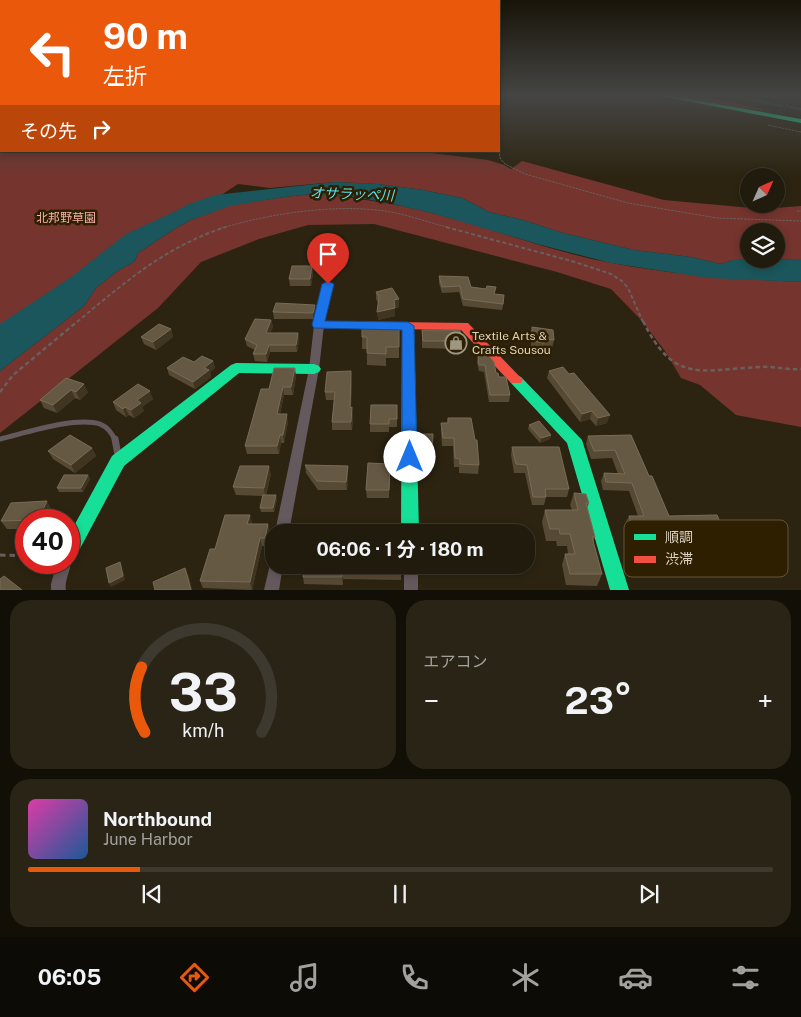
<!DOCTYPE html>
<html lang="ja">
<head>
<meta charset="utf-8">
<style>
	:root { --surface:#211b0d; --page:#292416; --text:#f1f3f6; --muted:#a2a19d; --line:#3e392e; --accent:#ea580c }
	body { margin:0; font-family:"Public Sans","Noto Sans JP",sans-serif; background:var(--page); color:var(--text); height:100vh; display:flex; flex-direction:column; font-size:19px; white-space:nowrap }
	* { box-sizing:border-box; margin:0 }
	p { font-size:16px; color:var(--muted) }
	.icon { flex:none; width:28px; height:28px; fill:none; stroke:currentColor; stroke-width:2; stroke-linecap:round; stroke-linejoin:round }
	.map { position:relative; height:590px; overflow:hidden }
	.side { display:flex; flex-direction:column; gap:10px; padding:10px; background:#120f07; flex:1 }
	.side>* { flex:none }
	.guide { position:absolute; left:0px; top:0px; width:500px; height:152px; box-shadow:0 2px 8px #0003,0 0 0 1px var(--line); background:#ea580c; color:#fff; overflow:hidden }
	.needle { width:32px; rotate:45deg }
	.controls { position:absolute; left:740px; top:168px; display:grid; gap:10px }
	.controls a { display:grid; place-items:center; width:45px; height:45px; border-radius:50%; background:var(--surface); box-shadow:0 2px 8px #0003,0 0 0 1px var(--line); font-size:25px }
	.speed { position:absolute; left:15px; top:509px; display:flex; gap:10px; font-size:25px; font-weight:700; text-align:center }
	.speed>* { display:grid; place-content:center; width:65px; height:65px; border-radius:50%; background:var(--surface); box-shadow:0 2px 8px #0003,0 0 0 1px var(--line); line-height:1 }
	.speed .limit { border:8px solid #d22; background:#fff; color:#111 }
	.pin { position:absolute; display:grid; place-items:center; width:42px; height:42px; color:#fff; margin:-51px -21px; border-radius:50% 50% 50% 0; rotate:-45deg; box-shadow:0 0 5px #0007 }
	.pin .icon { rotate:45deg }
	.me { position:absolute; width:55px; margin:-28px; rotate:0deg; stroke-linejoin:round; filter:drop-shadow(0 0 4px #0008) }
	.turn { display:flex; align-items:center; gap:18px; height:105px; padding:0 20px; font-size:22px }
	.turn .icon { width:65px; height:65px; stroke-width:2.5 }
	.turn b { display:block; font-size:35px; line-height:42px }
	.then { display:flex; align-items:center; height:48px; padding:0 20px; background:#0003; gap:10px; font-size:19px }
	.big { font-size:38px; font-weight:700; line-height:1.1 }
	.side .card { flex:1; display:flex; flex-direction:column; justify-content:center; gap:8px; min-width:0; padding:0 18px; border-radius:20px; background:var(--page) }
	.side .dial { align-items:center; gap:0 }
	.dial svg { height:130px; overflow:visible; fill:none; stroke:var(--line); stroke-width:7; stroke-linecap:round; text-anchor:middle }
	.dial text { fill:var(--text); stroke:none }
	.song { display:flex; align-items:center; gap:15px }
	.cover { width:60px; height:60px; border-radius:8px; background:linear-gradient(135deg,hsl(320 70% 55%),hsl(210 70% 35%)) }
	.played { height:5px; border-radius:2px; background:linear-gradient(90deg,var(--accent) 15%,var(--line) 15%) }
	.keys { display:flex; justify-content:space-around; direction:ltr }
	.heat { display:flex; justify-content:space-between; align-items:center; font-size:28px; direction:ltr }
	.side .tiles { flex:1; display:grid; gap:10px; grid-template-columns:1fr 1fr }
	.card:last-child { grid-column:span 2 }
	.trip { position:absolute; left:265px; top:524px; width:270px; height:50px; border-radius:20px; background:var(--surface); box-shadow:0 2px 8px #0003,0 0 0 1px var(--line); font-weight:700; line-height:50px; text-align:center }
	.menu { display:flex; height:80px; justify-content:space-around; align-items:center; background:#0d0b05; color:var(--muted) }
	.menu .icon { width:35px; height:35px }
	.menu .selected { color:var(--accent) }
	.menu b { font-size:22px; color:var(--text) }
	.map>svg:first-child { display:block }
	.green { fill:#75342e; fill-rule:evenodd }
	.water { fill:#1a565b }
	.lines { fill:none; stroke-linecap:round; stroke-linejoin:round }
	.stream { stroke:#1a565b; stroke-width:2.5 }
	.path-far3 { stroke:#69605e; stroke-width:1; stroke-dasharray:2.5 1; stroke-linecap:butt }
	.path-far2 { stroke:#69605e; stroke-width:2; stroke-dasharray:4 2.5; stroke-linecap:butt }
	.path-far1 { stroke:#69605e; stroke-width:2.5; stroke-dasharray:4.5 3; stroke-linecap:butt }
	.path { stroke:#69605e; stroke-width:3; stroke-dasharray:5.5 4; stroke-linecap:butt }
	.lane-far1 { stroke:#64595d; stroke-width:5 }
	.lane { stroke:#64595d; stroke-width:7 }
	.street { fill:#64595d; fill-rule:evenodd }
	.fast { fill:#16e098; fill-rule:evenodd }
	.jam { fill:#f24e42; fill-rule:evenodd }
	.wall { fill:#574a35 }
	.shaded-wall { fill:#403521 }
	.building { fill:#655944; stroke:#786c58 }
	.route { fill:#1a73e8; stroke:#114b97 }
	.labels { text-anchor:middle; dominant-baseline:central; stroke-width:5; stroke-linejoin:round; paint-order:stroke }
	.park-label { font-size:12px; fill:#f5b3ad; stroke:#2d1f00 }
	.poi-label { font-size:12px; fill:#dcd3c0; stroke:#2d1f00; text-anchor:start }
	.water-label { font-size:14px; font-style:italic; fill:#5ee1f0; stroke:#2d1f00 }
	.key { fill:#2d1f00; stroke:#62553a; stroke-width:1 }
	.key-label { font-size:14px; fill:#dcd3c0 }
</style>
</head>
<body>
<div class="map">
<svg width="801" height="590" viewBox="0 0 801 590">
	<rect width="100%" height="100%" fill="#2c2411"/>
	<!-- green -->
	<g class="green">
		<polygon points="669,95 698,95 770,111 740,108"/>
		<path d="M0,120L1,151H415L488,160L504,165L511,169L522,161L664,200L762,209L801,206V259L733,260L721,264L691,257L634,250L563,233L523,220L489,212L462,198L423,190L378,184L335,182L270,188L238,184L0,340ZM749,231H776V259H749Z"/>
		<path d="M312,194C353,197 393,203 432,213C492,228 551,252 612,263C675,275 737,279 801,282V427L736,415L700,385L681,378L665,351L641,320L611,289L557,272L374,224L308,225L259,239L201,262L158,308L0,433V371L84,306L96,288L116,272L135,261L138,253L176,228L191,220L230,205L284,197Z"/>
	</g>
	<!-- water -->
	<polygon class="water" points="335,182 378,184 423,190 462,198 489,212 523,220 563,233 634,250 691,257 721,264 733,260 801,259 801,282 708,278 611,263 541,245 432,213 388,203 354,197 312,194 284,197 230,206 191,220 176,228 138,253 135,261 116,272 96,288 84,306 0,371 0,324 70,278 126,234 174,212 189,204 215,195"/>
	<g class="lines">
		<!-- stream -->
		<g class="stream">
			<polyline points="726,95 782,106"/>
			<polyline points="789,107 801,109"/>
		</g>
		<!-- path-far3 -->
		<g class="path-far3">
			<polyline points="771,95 788,105 784,109"/>
			<polyline points="768,125 801,132"/>
			<polyline points="499,150 500,158 505,164 525,174 628,203 717,218 801,221"/>
			<polyline points="797,211 801,211"/>
			<path d="M222,228C272,213 339,203 391,212C411,216 431,223 450,228"/>
		</g>
		<!-- path-far2 -->
		<g class="path-far2">
			<polyline points="446,227 575,262 611,274 622,281 628,288 643,322"/>
			<path d="M77,322C124,283 166,246 226,227"/>
		</g>
		<!-- path-far1 -->
		<g class="path-far1">
			<path d="M643,321C674,384 699,370 759,367C773,366 787,370 801,369"/>
			<polyline points="0,392 13,375 78,321"/>
		</g>
		<!-- path -->
		<polyline class="path" points="0,555 26,556"/>
		<!-- lane-far1 -->
		<path class="lane-far1" d="M0,439C25,433 76,416 100,424C107,427 112,433 115,440"/>
		<!-- lane -->
		<polyline class="lane" points="115,439 118,455"/>
		<!-- street -->
		<g class="street">
			<polygon points="328,281 332,284 324,325 319,369 289,532 275,532 309,369 314,325 324,284"/>
			<path d="M69,557C74,567 64,578 66,590H51V584L57,562H69Z"/>
			<polygon points="274,559 274,565 283,565 279,590 264,590 271,560"/>
			<rect x="404" y="565" width="14" height="25"/>
		</g>
		<!-- fast -->
		<g class="fast">
			<polygon points="655,95 667,95 801,119 801,123"/>
			<polygon points="408,322 414,326 419,532 401,532 402,326"/>
			<polygon points="236,363 314,364 319,366 321,369 319,372 314,374 239,373 124,466 75,558 69,560 69,535 112,456 231,365"/>
			<polygon points="516,375 521,377 582,440 629,590 610,590 567,443 511,383 509,380 511,377"/>
		</g>
		<!-- jam -->
		<polygon class="jam" points="319,321 468,323 523,380 521,383 511,383 461,330 315,328 313,325 315,322"/>
	</g>
	<!-- wall -->
	<g class="wall">
		<polygon points="312,266 313,273 311,286 290,286 289,279"/>
		<polygon points="439,276 471,287 495,294 504,301 502,310 463,306 459,292 442,293 439,283"/>
		<polygon points="376,292 399,299 399,307 395,308 395,316 378,320 378,303 376,299"/>
		<polygon points="273,312 315,312 313,319 274,319"/>
		<polygon points="271,320 273,327 270,333 298,333 299,340 297,352 270,352 267,362 255,361 253,354 255,350 247,346 245,339"/>
		<polygon points="399,326 399,358 386,358 386,366 367,365 367,349 362,349 362,337"/>
		<polygon points="532,327 554,340 552,348 543,347 543,350 531,349 531,335"/>
		<polygon points="171,329 173,337 156,350 144,344 141,337"/>
		<polygon points="422,330 461,341 460,349 422,348"/>
		<polygon points="478,355 499,377 510,395 509,402 489,402 484,372 479,371 477,362"/>
		<polygon points="213,361 215,368 210,372 211,377 195,389 169,375 167,368 194,362"/>
		<polygon points="549,371 607,423 596,426 590,419 580,422 547,378"/>
		<polygon points="296,376 293,395 284,395 280,414 288,422 284,443 281,443 279,454 247,454 245,446 269,389"/>
		<polygon points="66,378 88,392 80,400 75,398 57,413 44,408 40,400"/>
		<polygon points="352,379 351,408 353,416 352,430 332,430 332,422 334,400 326,400 325,392"/>
		<polygon points="153,399 142,407 144,411 134,418 129,415 126,417 116,410 113,402"/>
		<polygon points="397,405 397,427 389,427 389,432 370,432 370,424"/>
		<polygon points="448,418 479,465 478,474 459,473 459,467 454,467 453,446 442,446 441,431 441,423 447,423"/>
		<polygon points="529,425 551,435 550,439 540,443 528,429"/>
		<polygon points="420,434 433,434 432,461 420,461"/>
		<polygon points="631,435 649,476 669,516 731,546 726,554 636,554 625,524 629,516 638,516 629,491 603,490 601,481 604,473 618,474 612,458 591,459 586,444 588,436"/>
		<polygon points="512,447 569,489 567,497 546,497 544,505 532,505 525,473 514,473 511,455"/>
		<polygon points="92,448 96,456 75,473 53,459 48,451"/>
		<polygon points="305,465 348,474 347,490 318,490 306,473"/>
		<polygon points="390,472 389,498 367,498 366,490"/>
		<polygon points="271,474 266,495 277,499 274,512 261,512 260,508 262,496 236,495 233,487"/>
		<polygon points="88,475 90,479 83,492 59,492 57,488"/>
		<polygon points="574,493 589,503 587,508 595,537 593,543 602,574 597,586 566,585 562,565 565,554 568,554 567,546 557,546 556,541 546,541 542,522 545,510 572,510 570,505"/>
		<polygon points="52,510 26,520 26,529 7,529 1,521"/>
		<polygon points="252,523 252,524 270,532 267,546 262,546 252,590 203,588 200,581 215,549"/>
		<polygon points="305,565 401,565 401,580 343,579 343,585 304,584 303,577"/>
	</g>
	<!-- shaded-wall -->
	<g class="shaded-wall">
		<polygon points="312,266 313,273 311,286 310,279"/>
		<polygon points="399,299 399,307 394,308 394,300"/>
		<polygon points="315,305 315,312 313,319 313,313"/>
		<polygon points="395,308 395,316 378,320 377,312"/>
		<polygon points="271,320 273,327 267,340 266,333"/>
		<polygon points="171,329 173,337 156,350 153,342"/>
		<polygon points="298,333 299,340 297,352 296,345"/>
		<polygon points="269,345 270,352 267,362 266,354"/>
		<polygon points="213,361 215,368 210,372 211,377 195,389 193,382 204,368"/>
		<polygon points="295,368 296,376 293,395 291,387"/>
		<polygon points="351,371 352,379 350,416 350,408"/>
		<polygon points="84,384 88,392 80,400 76,392"/>
		<polygon points="283,387 284,395 278,422 277,414"/>
		<polygon points="71,390 75,398 57,413 53,405"/>
		<polygon points="150,391 153,399 142,407 144,411 134,418 131,410 137,400"/>
		<polygon points="125,407 129,415 126,417 123,409"/>
		<polygon points="352,407 353,416 352,430 351,422"/>
		<polygon points="592,411 590,419 580,422 582,414"/>
		<polygon points="287,414 288,422 284,443 283,435"/>
		<polygon points="610,415 607,423 596,426 598,418"/>
		<polygon points="280,435 281,443 279,454 277,446"/>
		<polygon points="551,435 550,439 540,443 541,438"/>
		<polygon points="92,448 96,456 75,473 71,465"/>
		<polygon points="269,466 271,474 265,496 264,488"/>
		<polygon points="348,466 348,474 347,490 346,482"/>
		<polygon points="88,475 90,479 83,492 81,488"/>
		<polygon points="276,495 277,499 274,512 273,508"/>
		<polygon points="47,501 52,510 47,520 38,520"/>
		<polygon points="250,515 252,523 250,532 247,524"/>
		<polygon points="268,524 270,532 267,546 265,538"/>
		<polygon points="260,538 262,546 252,590 250,582"/>
		<polygon points="120,562 122,566 125,580 111,587 109,583"/>
		<polygon points="185,568 189,576 192,590 191,590"/>
		<polygon points="343,571 343,585 342,577"/>
	</g>
	<!-- building -->
	<g class="building">
		<polygon points="292,266 312,266 310,279 289,279"/>
		<polygon points="439,276 468,277 471,287 486,289 487,286 496,287 494,294 504,295 503,304 463,299 460,286 442,287"/>
		<polygon points="392,288 399,299 394,300 395,308 377,312 379,297 376,292"/>
		<polygon points="276,303 315,305 313,313 273,312"/>
		<polygon points="255,319 271,320 266,333 298,333 296,345 269,345 266,354 253,354 257,345 245,339"/>
		<polygon points="159,324 171,329 153,342 141,337"/>
		<polygon points="362,326 399,326 399,347 386,347 386,354 367,353 367,337 362,337"/>
		<polygon points="532,327 553,330 554,340 544,339 544,343 532,341"/>
		<polygon points="422,330 460,330 461,341 423,341"/>
		<polygon points="478,355 488,355 494,362 496,373 498,373 499,377 506,377 510,395 490,395 485,365 479,365"/>
		<polygon points="202,356 213,361 204,368 209,370 193,382 167,368 183,357 194,362"/>
		<polygon points="563,367 569,374 574,373 610,415 598,418 592,411 582,414 549,371"/>
		<polygon points="274,368 295,368 291,387 283,387 277,414 287,414 283,435 280,435 277,446 245,446 261,389 269,389"/>
		<polygon points="351,371 350,408 352,407 351,422 332,422 335,392 325,392 327,372"/>
		<polygon points="66,378 84,384 76,392 71,390 53,405 40,400"/>
		<polygon points="138,384 150,391 137,400 141,403 131,410 125,407 123,409 113,402"/>
		<polygon points="371,405 397,405 397,419 389,419 389,424 370,424"/>
		<polygon points="448,418 471,418 475,440 477,440 479,465 460,464 460,459 455,458 454,438 443,438 441,423 448,423"/>
		<polygon points="539,421 551,435 541,438 529,425"/>
		<polygon points="420,434 433,434 432,457 420,457"/>
		<polygon points="70,435 92,448 71,465 48,451"/>
		<polygon points="631,435 649,476 652,476 669,516 717,515 731,546 639,546 629,516 644,516 632,483 606,482 604,473 625,474 615,450 594,451 588,436"/>
		<polygon points="512,447 559,447 569,489 545,489 546,497 533,497 527,465 516,464"/>
		<polygon points="368,463 390,464 389,490 366,490"/>
		<polygon points="305,465 348,466 346,482 317,481"/>
		<polygon points="240,466 269,466 264,488 233,487"/>
		<polygon points="64,475 88,475 81,488 57,488"/>
		<polygon points="574,493 586,494 589,503 586,503 595,537 592,537 602,574 570,574 565,554 575,554 570,534 560,534 559,529 550,529 545,510 578,510"/>
		<polygon points="263,495 276,495 273,508 260,508"/>
		<polygon points="47,501 38,520 1,521 11,503"/>
		<polygon points="225,515 250,515 247,524 268,524 265,538 260,538 250,582 200,581 210,549 215,549"/>
		<polygon points="120,562 123,576 109,583 106,568"/>
		<polygon points="305,565 401,565 401,572 343,571 342,577 303,577"/>
		<polygon points="185,568 191,590 155,590 153,582"/>
		<polygon points="4,576 22,590 0,590 0,579"/>
	</g>
	<!-- sky -->
	<linearGradient id="sky" x2="0" y2="1"><stop stop-color="#181409"/><stop offset="0.54" stop-color="#454543"/><stop offset="1" stop-color="#454543" stop-opacity="0"/></linearGradient>
	<rect width="801" height="177" fill="url(#sky)"/>
	<!-- route -->
	<polygon class="route" points="328,281 334,284 325,321 408,322 414,326 417,457 415,462 410,464 404,462 402,457 402,330 314,328 312,325 322,284"/>
	<!-- icons -->
	<defs>
		<g id="shop-ring" transform="scale(1.125)"><circle r="9.5" fill="#2d1f00" stroke="#9e9683" stroke-width="1.5"/><path d="M-5-2.5h2.3a2.7 3.5 0 0 1 5.4 0H5L5.5 6h-11ZM-1.5-2.5h3a1.5 2.3 0 0 0-3 0Z" fill="#9e9683"/></g>
	</defs>
	<g fill-rule="evenodd">
		<use href="#shop-ring" x="456" y="343"/>
	</g>
	<g class="labels">
		<!-- park labels -->
		<g class="park-label">
			<text x="66" y="218">北邦野草園</text>
		</g>
		<!-- poi labels -->
		<g class="poi-label">
			<text x="472" y="336">Textile Arts &amp;<tspan x="472" dy="14">Crafts Sousou</tspan></text>
		</g>
		<!-- water labels -->
		<g class="water-label">
			<text transform="translate(352 194) rotate(2)">オサラッペ川</text>
		</g>
	</g>
	<!-- legend -->
	<rect x="624" y="520" width="164" height="57" rx="8" class="key"/>
	<rect x="634" y="534" width="22" height="6" fill="#16e098"/>
	<rect x="634" y="556" width="22" height="7" fill="#f24e42"/>
	<g class="key-label">
		<text x="665" y="542">順調</text>
		<text x="665" y="564">渋滞</text>
	</g>
</svg>
<div class="controls">
<a><svg class="needle" viewBox="-14 -14 28 28"><path d="M0-13l5 13h-10z" fill="#e53935"/><path d="M0 13l5-13h-10z" fill="#a2a19d"/></svg></a>
<a><svg class="icon" aria-label="layers" viewBox="0 0 24 24"><path d="M12 4l9 5-9 5-9-5zM3 14l9 5 9-5"/></svg></a>
</div>
<div class="speed"><div class="limit">40</div></div>
<div class="pin" style="left:328px;top:284px;background:#d93025"><svg class="icon" aria-label="arrive" viewBox="0 0 24 24"><path d="M6 21V4h12l-3 4 3 4H6"/></svg></div>
<svg class="me" style="left:410px;top:457px" viewBox="-20 -20 40 40"><circle r="19" fill="#fff"/><path d="M0-13L10 11 0 6-10 11z" fill="#1a73e8"/></svg>
<div class="trip">06:06 · 1 分 · 180 m</div>
<div class="guide">
<div class="turn"><svg class="icon" aria-label="left" viewBox="0 0 24 24"><path d="M17 20v-9H6M10 6l-5 5 5 5"/></svg><div><b>90 m</b>左折</div></div>
<div class="then">その先<svg class="icon" aria-label="right" viewBox="0 0 24 24"><path d="M7 20v-9h11M14 6l5 5-5 5"/></svg></div>
</div>
</div>
<section class="side">
<div class="tiles">
<div class="card dial"><svg viewBox="0 0 100 80">
<path d="M14 69A42 42 0 1 1 86 69"/>
<path d="M14 69A42 42 0 0 1 12 29" stroke="#ea580c"/>
<text x="50" y="56" font-size="32" font-weight="700">33</text>
<text x="50" y="72" font-size="11">km/h</text>
</svg></div>
<div class="card"><p>エアコン</p>
<div class="heat"><a>−</a><b class="big">23°</b><a>+</a></div>
</div>
<div class="card">
<div class="song"><i class="cover"></i><div><b>Northbound</b><p>June Harbor</p></div></div>
<div class="played"></div>
<div class="keys"><svg class="icon" aria-label="previous" viewBox="0 0 24 24"><path d="M18 5L8 12l10 7zM5 5v14"/></svg><svg class="icon" aria-label="pause" viewBox="0 0 24 24"><path d="M8 5v14M16 5v14"/></svg><svg class="icon" aria-label="next" viewBox="0 0 24 24"><path d="M6 5l10 7-10 7zM19 5v14"/></svg></div>
</div>
</div>
</section>
<nav class="menu">
<b>06:05</b>
<svg class="icon selected" aria-label="directions" viewBox="0 0 24 24"><path d="M12 3l9 9-9 9-9-9zM9 14v-3h6M13 9l2 2-2 2"/></svg>
<svg class="icon" aria-label="music" viewBox="0 0 24 24"><path d="M9 18V5l10-2v13"/><circle cx="6" cy="18" r="3"/><circle cx="16" cy="16" r="3"/></svg>
<svg class="icon" aria-label="phone" viewBox="0 0 24 24"><path d="M5 4h4l2 5-3 2q2 4 5 5l2-3 5 2v4C11 20 4 13 5 4z"/></svg>
<svg class="icon" aria-label="climate" viewBox="0 0 24 24"><path d="M12 3v18M4 7l16 10M4 17L20 7"/></svg>
<svg class="icon" aria-label="car" viewBox="0 0 24 24"><path d="M5 17H2v-5l4-1 3-4h7l3 4 3 1v5h-3M9 17h6M6 11h13"/><circle cx="7" cy="17" r="2"/><circle cx="17" cy="17" r="2"/></svg>
<svg class="icon" aria-label="filters" viewBox="0 0 24 24"><path d="M4 7h16M4 17h16"/><circle cx="9" cy="7" r="2"/><circle cx="15" cy="17" r="2"/></svg>
</nav>
</body>
</html>
